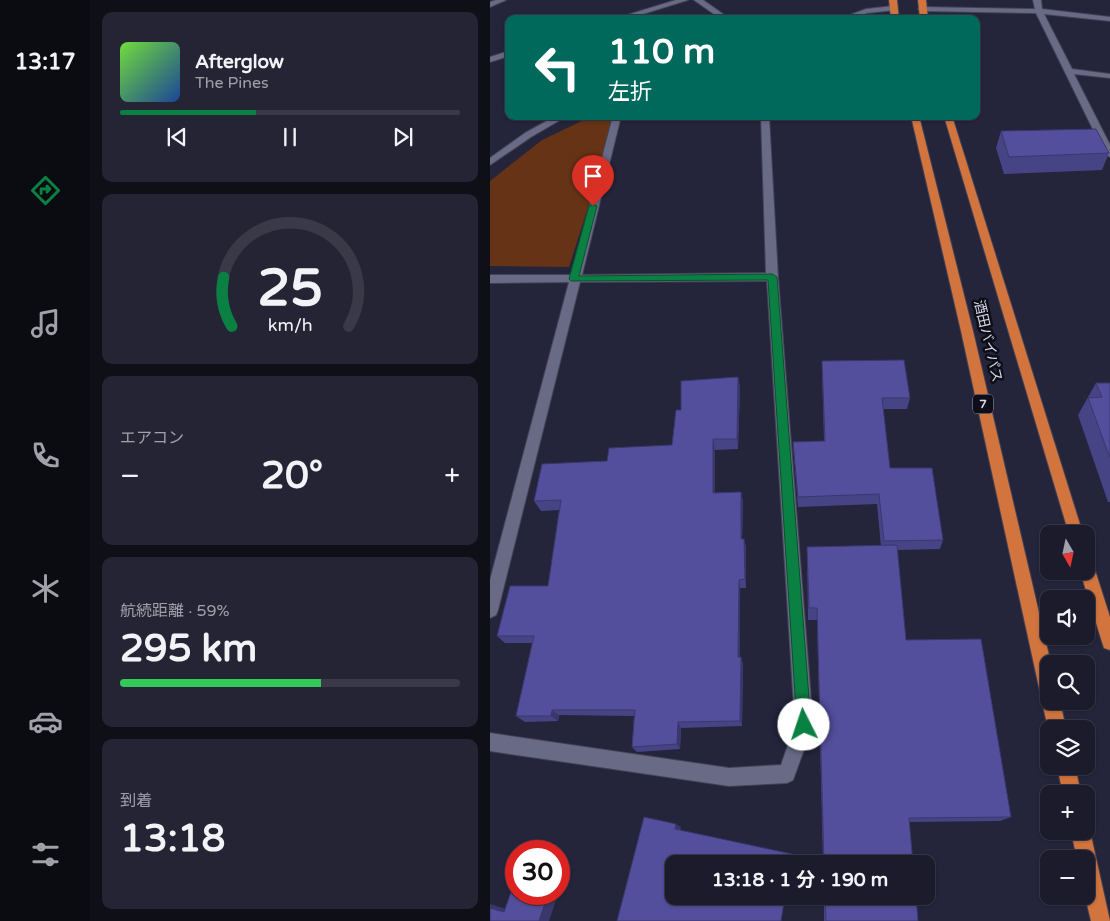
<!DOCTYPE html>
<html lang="ja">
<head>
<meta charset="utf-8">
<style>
	:root { --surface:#1b1b2c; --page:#242434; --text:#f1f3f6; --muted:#a0a1a9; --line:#393948; --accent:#0b8043 }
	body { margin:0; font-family:"Varela Round","Noto Sans JP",sans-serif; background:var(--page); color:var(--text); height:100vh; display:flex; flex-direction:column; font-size:19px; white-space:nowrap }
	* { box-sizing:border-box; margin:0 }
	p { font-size:16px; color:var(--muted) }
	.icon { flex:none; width:28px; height:28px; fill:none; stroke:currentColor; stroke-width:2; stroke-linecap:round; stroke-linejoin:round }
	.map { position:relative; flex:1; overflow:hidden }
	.drawer { display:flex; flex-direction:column; gap:12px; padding:12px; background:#0f0f18; width:400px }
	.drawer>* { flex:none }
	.banner { position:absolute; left:15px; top:15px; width:475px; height:105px; border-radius:10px; box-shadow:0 1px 4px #0004,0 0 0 1px var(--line); background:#00695c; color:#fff; overflow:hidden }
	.needle { width:32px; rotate:171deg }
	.buttons { position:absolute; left:550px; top:525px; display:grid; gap:10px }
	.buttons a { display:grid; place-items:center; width:55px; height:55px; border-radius:10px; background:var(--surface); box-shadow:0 1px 4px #0004,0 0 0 1px var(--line); font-size:25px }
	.speed { position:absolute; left:15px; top:840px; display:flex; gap:10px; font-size:25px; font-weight:700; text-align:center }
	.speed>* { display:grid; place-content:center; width:65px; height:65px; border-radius:50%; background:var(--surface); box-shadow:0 1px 4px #0004,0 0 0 1px var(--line); line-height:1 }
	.speed .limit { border:8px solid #d22; background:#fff; color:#111 }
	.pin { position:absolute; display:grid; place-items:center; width:42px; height:42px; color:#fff; margin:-51px -21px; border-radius:50% 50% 50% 0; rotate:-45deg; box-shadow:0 0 5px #0007 }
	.pin .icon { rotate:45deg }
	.me { position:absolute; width:55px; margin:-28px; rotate:356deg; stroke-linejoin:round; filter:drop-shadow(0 0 4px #0008) }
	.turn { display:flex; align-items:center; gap:18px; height:105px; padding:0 20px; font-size:22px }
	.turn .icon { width:65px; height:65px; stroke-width:2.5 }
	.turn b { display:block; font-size:35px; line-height:42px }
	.big { font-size:38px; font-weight:700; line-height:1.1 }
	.drawer .widget { flex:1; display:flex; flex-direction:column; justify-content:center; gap:8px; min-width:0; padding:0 18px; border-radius:10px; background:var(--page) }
	.drawer .dial { align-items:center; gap:0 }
	.dial svg { height:130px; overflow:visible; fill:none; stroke:var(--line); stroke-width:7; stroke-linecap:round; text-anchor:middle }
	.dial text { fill:var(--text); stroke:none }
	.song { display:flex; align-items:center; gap:15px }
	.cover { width:60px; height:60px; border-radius:8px; background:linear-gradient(135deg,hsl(100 70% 55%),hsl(220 70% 35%)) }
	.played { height:5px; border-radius:2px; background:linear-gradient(90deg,var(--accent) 40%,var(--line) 40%) }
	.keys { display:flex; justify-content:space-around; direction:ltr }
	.heat { display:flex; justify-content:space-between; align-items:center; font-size:28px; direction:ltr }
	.charge { height:8px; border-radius:4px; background:linear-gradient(90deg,#34c759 59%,var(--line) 0) }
	.trip { position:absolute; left:175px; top:855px; width:270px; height:50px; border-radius:10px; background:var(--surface); box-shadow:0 1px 4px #0004,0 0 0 1px var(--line); font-weight:700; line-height:50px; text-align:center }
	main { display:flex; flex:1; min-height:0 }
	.menu { display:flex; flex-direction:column; width:90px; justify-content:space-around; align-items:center; background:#0b0b12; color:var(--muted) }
	.menu .icon { width:35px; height:35px }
	.menu .selected { color:var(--accent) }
	.menu b { font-size:22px; color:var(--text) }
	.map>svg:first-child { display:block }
	.green { fill:#663316 }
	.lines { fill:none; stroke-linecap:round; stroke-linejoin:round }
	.minor-casing { stroke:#434256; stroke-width:2 }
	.tertiary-casing { stroke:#434256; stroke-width:2 }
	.trunk-casing { stroke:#434256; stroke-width:2 }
	.minor { fill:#696a86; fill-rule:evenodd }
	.tertiary { fill:#696a86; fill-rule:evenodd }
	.trunk { fill:#d2743d; fill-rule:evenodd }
	.wall { fill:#474486 }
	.shaded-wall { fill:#3a376d }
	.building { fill:#534f9c; stroke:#3a376d }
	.route { fill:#0b8043; stroke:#07532c }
	.labels { text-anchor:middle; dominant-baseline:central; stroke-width:5; stroke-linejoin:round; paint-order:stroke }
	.shield { fill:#0e0e19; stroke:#9c9dab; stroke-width:1 }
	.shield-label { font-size:12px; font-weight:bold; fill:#d9daea }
	.street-label { font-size:14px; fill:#d9daea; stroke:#0e0e19 }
</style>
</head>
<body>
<main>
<nav class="menu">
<b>13:17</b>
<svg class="icon selected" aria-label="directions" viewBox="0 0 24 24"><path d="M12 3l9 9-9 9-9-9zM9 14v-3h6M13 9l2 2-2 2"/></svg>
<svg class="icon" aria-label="music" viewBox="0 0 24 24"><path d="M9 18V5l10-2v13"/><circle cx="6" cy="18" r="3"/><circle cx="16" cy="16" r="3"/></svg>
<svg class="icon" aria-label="phone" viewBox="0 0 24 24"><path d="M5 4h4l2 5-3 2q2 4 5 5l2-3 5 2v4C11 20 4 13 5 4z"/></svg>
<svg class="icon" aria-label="climate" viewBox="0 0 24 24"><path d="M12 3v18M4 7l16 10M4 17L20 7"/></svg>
<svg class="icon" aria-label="car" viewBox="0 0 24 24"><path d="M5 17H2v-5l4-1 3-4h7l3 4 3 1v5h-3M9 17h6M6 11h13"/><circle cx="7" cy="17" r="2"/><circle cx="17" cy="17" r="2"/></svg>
<svg class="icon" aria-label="filters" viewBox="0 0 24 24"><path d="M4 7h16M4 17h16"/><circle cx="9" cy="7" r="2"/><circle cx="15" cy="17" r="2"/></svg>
</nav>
<section class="drawer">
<div class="widget">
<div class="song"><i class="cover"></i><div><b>Afterglow</b><p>The Pines</p></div></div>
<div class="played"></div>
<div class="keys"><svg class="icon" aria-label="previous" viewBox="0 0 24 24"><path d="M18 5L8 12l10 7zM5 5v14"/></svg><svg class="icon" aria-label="pause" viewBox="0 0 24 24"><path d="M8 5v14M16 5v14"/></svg><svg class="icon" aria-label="next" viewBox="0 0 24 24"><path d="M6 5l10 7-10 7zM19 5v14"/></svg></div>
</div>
<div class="widget dial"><svg viewBox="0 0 100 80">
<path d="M14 69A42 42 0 1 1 86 69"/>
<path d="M14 69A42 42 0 0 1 9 39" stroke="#0b8043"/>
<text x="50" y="56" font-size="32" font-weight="700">25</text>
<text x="50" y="72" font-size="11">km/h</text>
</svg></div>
<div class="widget"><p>エアコン</p>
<div class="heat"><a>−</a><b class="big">20°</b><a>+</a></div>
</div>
<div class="widget"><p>航続距離 · 59%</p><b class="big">295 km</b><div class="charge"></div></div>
<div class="widget"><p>到着</p><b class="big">13:18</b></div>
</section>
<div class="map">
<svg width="620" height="921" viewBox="0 0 620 921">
	<rect width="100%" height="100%" fill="#24243b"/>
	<!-- green -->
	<polygon class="green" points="102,116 127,116 79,267 0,266 0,181 52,140"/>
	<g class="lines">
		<!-- minor casing -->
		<g class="minor-casing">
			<g id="minor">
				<polygon points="6,0 16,0 0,7 0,2"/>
				<polygon points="204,0 213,0 240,19 231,19"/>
				<polygon points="543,0 551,0 552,9 620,17 620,21 554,14 582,69 620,74 620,78 584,74 620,145 620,157 615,154 546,13 432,11 428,9 432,7 545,9"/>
				<polygon points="403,6 406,6 406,10 377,13 361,19 349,19 376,9"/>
				<polygon points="66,116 77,116 41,137 0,165 0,158 35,133"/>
				<polygon points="123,116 131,116 92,275 276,273 271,116 279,116 288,277 323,725 303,780 297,783 239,786 0,751 0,733 239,768 291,765 305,725 277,281 90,282 8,610 6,615 0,618 0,580 79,282 0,283 0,275 81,275"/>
			</g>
		</g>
		<!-- tertiary casing -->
		<g class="tertiary-casing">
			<g id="tertiary">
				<polygon points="186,0 198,0 137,19 124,19"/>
				<polygon points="19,51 19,56 0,62 0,57"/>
			</g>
		</g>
		<!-- trunk casing -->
		<g class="trunk-casing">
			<g id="trunk">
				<polygon points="399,0 407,0 409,19 401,19"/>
				<polygon points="428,0 436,0 438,19 430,19"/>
				<polygon points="421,116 429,116 483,331 561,664 559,664 559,701 570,701 576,729 558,729 552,701 554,698 550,692 471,331"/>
				<polygon points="454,116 462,116 593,534 579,534"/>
				<polygon points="596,560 601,562 604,567 620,617 620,650 614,648 612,642 590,571 596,571"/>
				<polygon points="567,766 585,766 591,794 573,794"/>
				<polygon points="596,824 600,831 620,921 601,921 595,896 596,859 587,859 581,831 596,831"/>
			</g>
		</g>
		<!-- minor -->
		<use href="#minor" class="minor"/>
		<!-- tertiary -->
		<use href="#tertiary" class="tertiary"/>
		<!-- trunk -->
		<use href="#trunk" class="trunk"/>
	</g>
	<!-- wall -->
	<g class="wall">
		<polygon points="511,131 619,153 612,170 514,174 506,148"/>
		<polygon points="332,361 420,398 417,409 393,409 400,468 453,540 450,549 407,550 416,640 521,817 510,821 419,822 423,864 333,864 327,620 318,620 317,547 391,546 387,504 308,507 303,442 334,441 332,372"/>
		<polygon points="248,377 250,388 248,449 225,450 225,493 251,492 253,502 252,539 254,539 256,548 256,588 250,588 250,657 253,664 252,726 191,728 190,749 147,752 142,747 144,716 69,715 68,721 35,722 26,716 42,643 15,643 7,636 58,586 69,510 51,511 44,501 117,461 182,445 191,410"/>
		<polygon points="606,383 620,383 620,502 618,502 588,415"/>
		<polygon points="334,896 426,896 428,921 334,921"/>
	</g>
	<!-- shaded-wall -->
	<g class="shaded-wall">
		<polygon points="248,377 250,388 248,449 247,439"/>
		<polygon points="223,439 225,450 225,503 223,493"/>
		<polygon points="251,492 253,502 252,548 251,539"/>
		<polygon points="254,539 256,548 256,588 255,579"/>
		<polygon points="249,580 250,588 250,664 248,657"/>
		<polygon points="251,657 253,664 252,726 250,721"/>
		<polygon points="62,710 69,715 68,721 61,716"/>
		<polygon points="188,722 191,728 190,749 187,744"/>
		<polygon points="186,824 191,827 190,832 185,829"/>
		<polygon points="69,881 72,881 69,891"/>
		<polygon points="58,894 68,894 59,921 49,921"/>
		<polygon points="0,904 26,912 14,912 0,908"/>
	</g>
	<!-- building -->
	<g class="building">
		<polygon points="606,129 619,153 519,157 511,131"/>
		<polygon points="414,360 420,398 392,398 400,468 442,468 453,540 394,541 389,494 308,497 303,442 335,441 332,361"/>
		<polygon points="248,377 247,439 223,439 223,493 251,492 251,539 254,539 255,579 249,580 248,657 251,657 250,721 188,722 187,744 142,747 145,710 62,710 61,716 26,716 44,636 7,636 20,586 58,586 71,500 44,501 52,464 117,461 119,448 182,445 186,410 191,410 191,381"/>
		<polygon points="606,383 620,383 620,458 598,398 612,397"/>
		<polygon points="407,545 416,640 491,639 521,817 419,818 423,864 334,864 327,608 319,608 317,547"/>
		<polygon points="154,817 186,824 185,829 302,854 300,864 184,864 184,896 295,896 291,921 127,921"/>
		<polygon points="26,878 26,894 58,894 49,921 0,921 0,908 14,912"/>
		<polygon points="335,896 426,896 428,921 336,921"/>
	</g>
	<!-- route -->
	<polygon class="route" points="103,204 107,206 89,276 282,274 287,277 321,725 319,730 314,732 309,730 307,725 278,280 81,281 79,279 99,206"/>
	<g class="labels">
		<!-- shield labels -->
		<rect class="shield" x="483" y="394.5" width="20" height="19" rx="4"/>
		<g class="shield-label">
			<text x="493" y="404">7</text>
		</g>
		<!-- street labels -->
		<g class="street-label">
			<text transform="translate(498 341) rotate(77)">酒田バイパス</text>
		</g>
	</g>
</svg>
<div class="buttons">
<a><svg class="needle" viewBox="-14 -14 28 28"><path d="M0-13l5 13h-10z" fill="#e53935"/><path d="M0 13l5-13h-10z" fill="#a0a1a9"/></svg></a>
<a><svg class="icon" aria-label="sound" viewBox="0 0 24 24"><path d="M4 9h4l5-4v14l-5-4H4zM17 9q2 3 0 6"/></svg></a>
<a><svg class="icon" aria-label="search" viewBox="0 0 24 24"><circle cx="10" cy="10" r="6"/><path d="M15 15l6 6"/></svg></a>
<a><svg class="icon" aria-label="layers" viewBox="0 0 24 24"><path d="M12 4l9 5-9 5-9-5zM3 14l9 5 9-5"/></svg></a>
<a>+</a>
<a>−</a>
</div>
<div class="speed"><div class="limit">30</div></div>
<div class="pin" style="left:103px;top:206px;background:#d93025"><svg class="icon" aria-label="arrive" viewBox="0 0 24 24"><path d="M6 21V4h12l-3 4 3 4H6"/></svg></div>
<svg class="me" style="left:314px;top:725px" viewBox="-20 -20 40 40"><circle r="19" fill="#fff"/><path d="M0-13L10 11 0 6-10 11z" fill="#0b8043"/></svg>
<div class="trip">13:18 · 1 分 · 190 m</div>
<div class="banner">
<div class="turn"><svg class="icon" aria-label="left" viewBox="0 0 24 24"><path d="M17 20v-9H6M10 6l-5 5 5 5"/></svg><div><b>110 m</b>左折</div></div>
</div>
</div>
</main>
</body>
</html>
